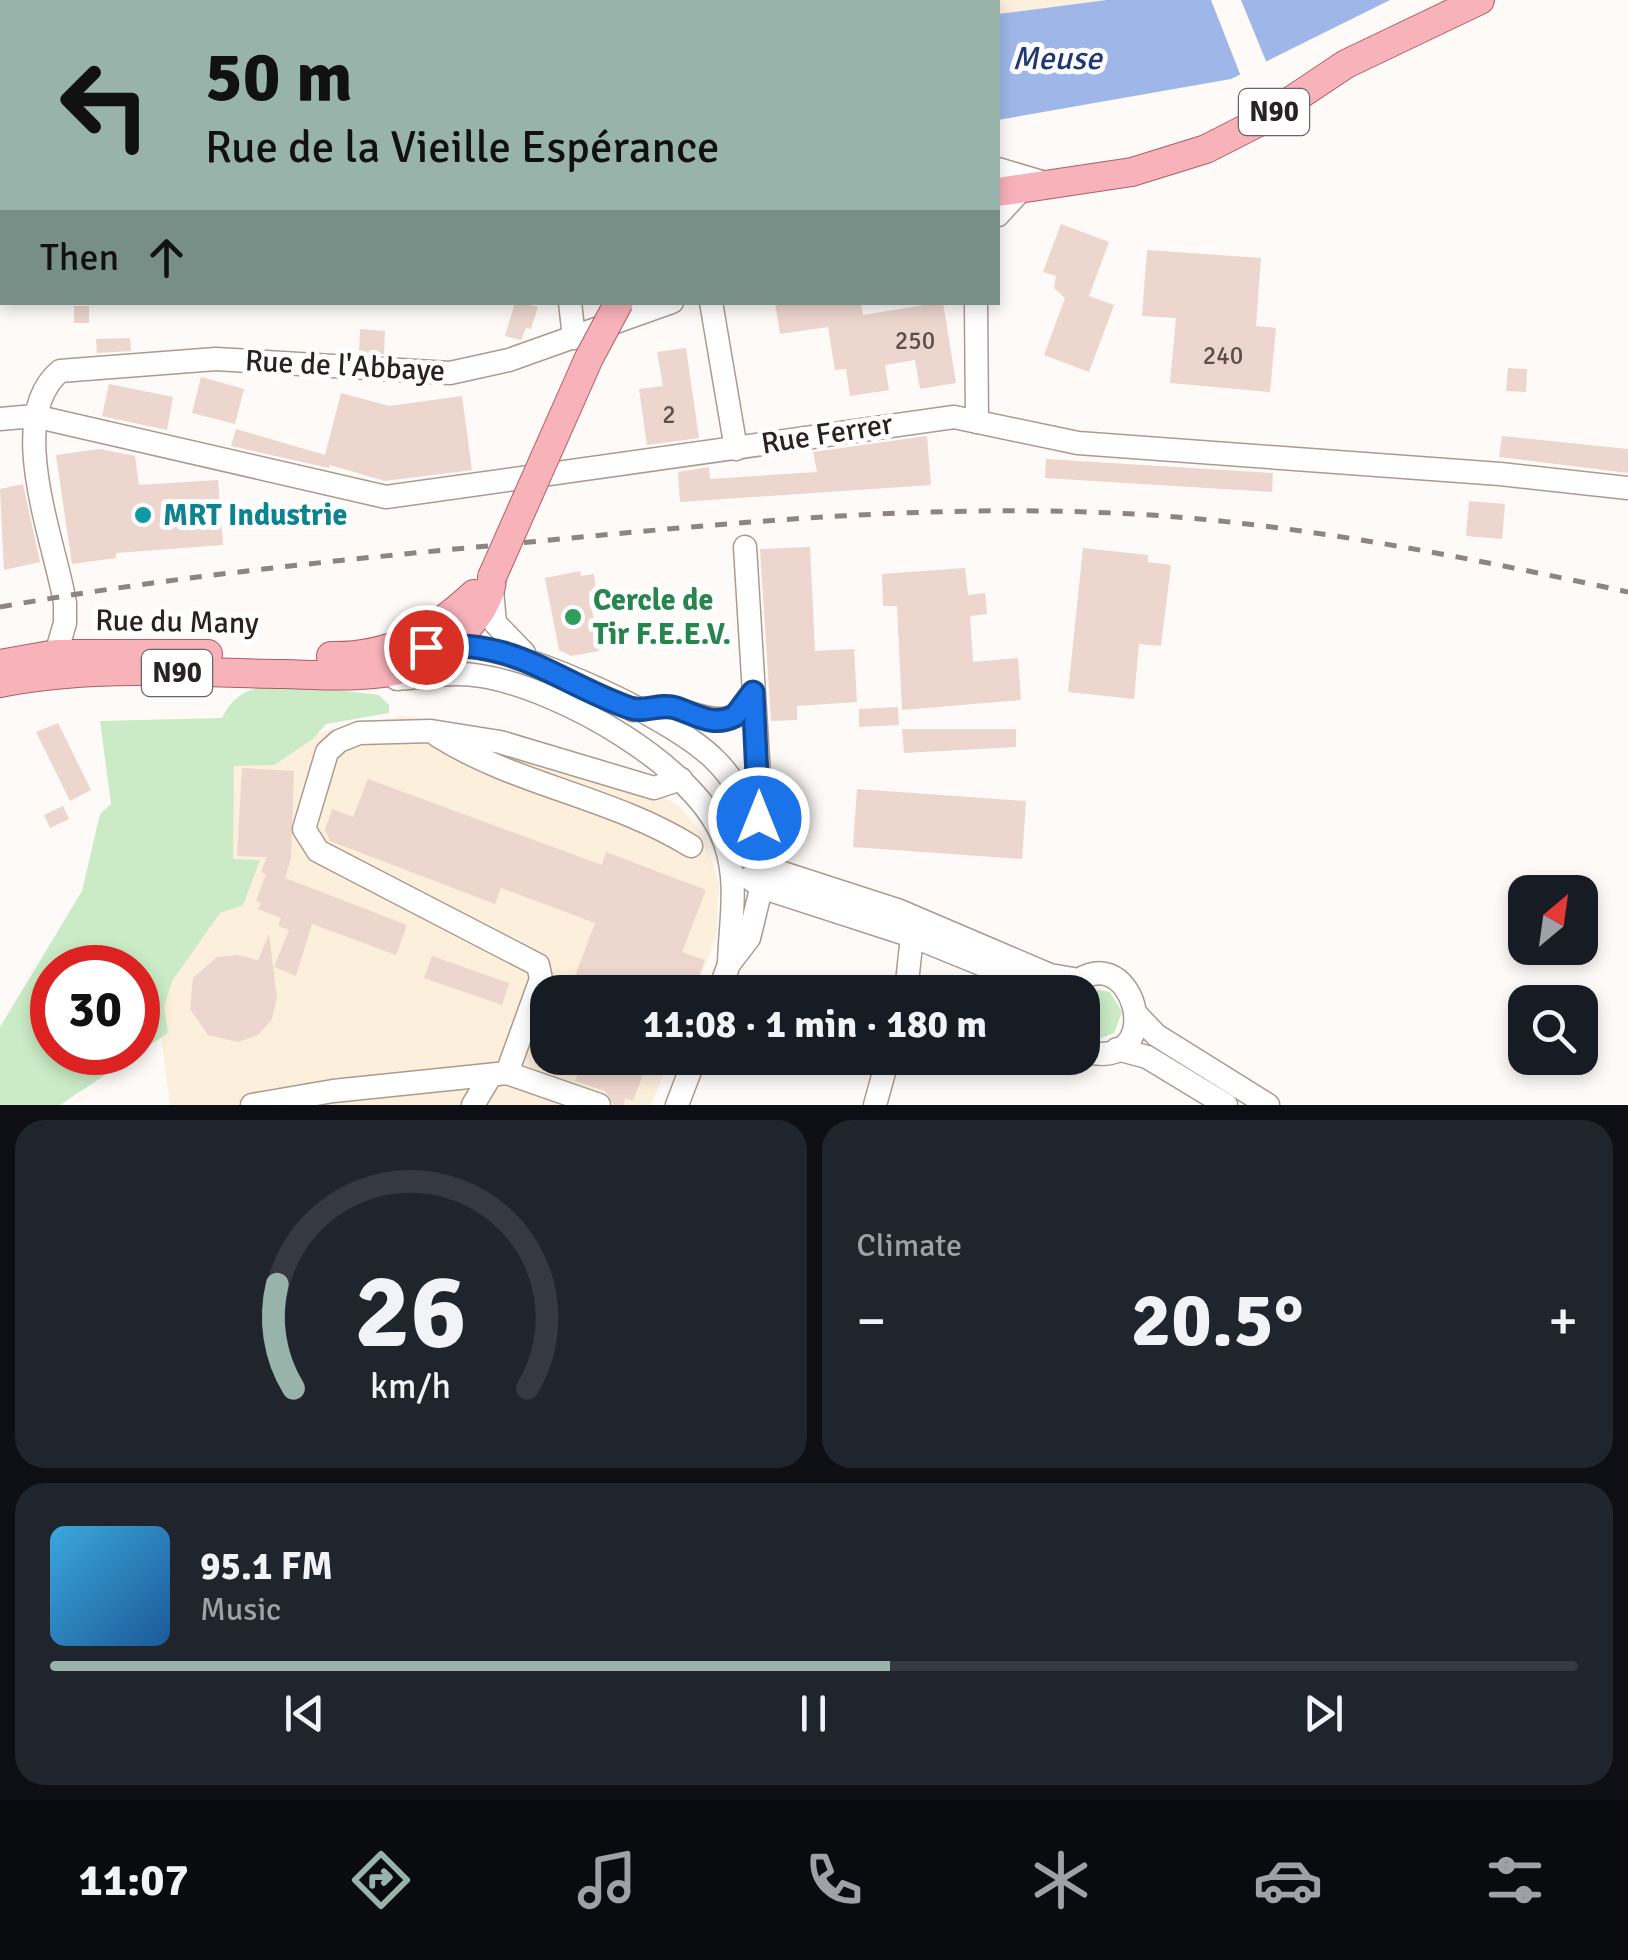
<!DOCTYPE html>
<html lang="en">
<head>
<meta charset="utf-8">
<style>
	:root { --surface:#171b24; --page:#20242c; --text:#f1f3f6; --muted:#9ea1a6; --line:#363941; --accent:#97b3aa }
	body { margin:0; font-family:Signika,sans-serif; background:var(--page); color:var(--text); height:100vh; display:flex; flex-direction:column; font-size:38px; white-space:nowrap }
	* { box-sizing:border-box; margin:0 }
	p { font-size:32px; color:var(--muted) }
	.icon { flex:none; width:55px; height:55px; fill:none; stroke:currentColor; stroke-width:2; stroke-linecap:round; stroke-linejoin:round }
	.map { position:relative; height:1105px; overflow:hidden }
	.drawer { display:flex; flex-direction:column; gap:15px; padding:15px; background:#0d0f14; flex:1 }
	.drawer>* { flex:none }
	.top-card { position:absolute; left:0px; top:0px; width:1000px; height:305px; box-shadow:0 5px 15px #0003; background:#97b3aa; color:#111; overflow:hidden }
	.needle { width:65px; rotate:29deg }
	.fabs { position:absolute; left:1508px; top:875px; display:grid; gap:20px }
	.fabs a { display:grid; place-items:center; width:90px; height:90px; border-radius:20px; background:var(--surface); box-shadow:0 5px 15px #0003; font-size:50px }
	.speed { position:absolute; left:30px; top:945px; display:flex; gap:20px; font-size:50px; font-weight:700; text-align:center }
	.speed>* { display:grid; place-content:center; width:130px; height:130px; border-radius:50%; background:var(--surface); box-shadow:0 5px 15px #0003; line-height:1 }
	.speed .limit { border:15px solid #d22; background:#fff; color:#111 }
	.pin { position:absolute; display:grid; place-items:center; width:85px; height:85px; color:#fff; margin:-42px; border:5px solid #fff; border-radius:50%; box-shadow:0 2px 10px #0007 }
	.me { position:absolute; width:110px; margin:-55px; rotate:0deg; stroke-linejoin:round; filter:drop-shadow(0 0 8px #0008) }
	.turn { display:flex; align-items:center; gap:35px; height:210px; padding:0 40px; font-size:45px }
	.turn .icon { width:130px; height:130px; stroke-width:2.5 }
	.turn b { display:block; font-size:70px; line-height:85px }
	.then { display:flex; align-items:center; height:95px; padding:0 40px; background:#0003; gap:20px; font-size:38px }
	.big { font-size:75px; font-weight:800; line-height:1.1 }
	.drawer .card { flex:1; display:flex; flex-direction:column; justify-content:center; gap:15px; min-width:0; padding:0 35px; border-radius:30px; background:var(--page) }
	.drawer .dial { align-items:center; gap:0 }
	.dial svg { height:260px; overflow:visible; fill:none; stroke:var(--line); stroke-width:7; stroke-linecap:round; text-anchor:middle }
	.dial text { fill:var(--text); stroke:none }
	.song { display:flex; align-items:center; gap:30px }
	.cover { width:120px; height:120px; border-radius:15px; background:linear-gradient(135deg,hsl(200 70% 55%),hsl(210 70% 35%)) }
	.played { height:10px; border-radius:5px; background:linear-gradient(90deg,var(--accent) 55%,var(--line) 55%) }
	.keys { display:flex; justify-content:space-around; direction:ltr }
	.heat { display:flex; justify-content:space-between; align-items:center; font-size:55px; direction:ltr }
	.drawer .tiles { flex:1; display:grid; gap:15px; grid-template-columns:1fr 1fr }
	.card:last-child { grid-column:span 2 }
	.trip { position:absolute; left:530px; top:975px; width:570px; height:100px; border-radius:30px; background:var(--surface); box-shadow:0 5px 15px #0003; font-weight:800; line-height:100px; text-align:center }
	.tab-bar { display:flex; height:160px; justify-content:space-around; align-items:center; background:#090b0e; color:var(--muted) }
	.tab-bar .icon { width:70px; height:70px }
	.tab-bar .current { color:var(--accent) }
	.tab-bar b { font-size:45px; color:var(--text) }
	.map>svg:first-child { display:block }
	.industrial { fill:#fcefdb }
	.green { fill:#caebc6; fill-rule:evenodd }
	.water { fill:#9fb7e8 }
	.pier { fill:#fefaf7 }
	.building { fill:#ecd6cd }
	.lines { fill:none; stroke-linecap:round; stroke-linejoin:round }
	.minor-casing { stroke:#ad9a8f; stroke-width:25 }
	.major-casing { stroke:#ad5e66; stroke-width:30 }
	.minor { stroke:#fff; stroke-width:22 }
	.major { stroke:#f8b2ba; stroke-width:28 }
	.rail { stroke:#8c8582; stroke-width:5; stroke-dasharray:12 12; stroke-linecap:butt }
	.major-bridge-casing { stroke:#ad5e66; stroke-width:30; stroke-linecap:butt }
	.major-bridge { stroke:#f8b2ba; stroke-width:28 }
	.route-casing { stroke:#114b97; stroke-width:25 }
	.route { stroke:#1a73e8; stroke-width:18 }
	.culture-dot { fill:#0f9aa8; stroke:#fff; stroke-width:4 }
	.leisure-dot { fill:#2e9e5b; stroke:#fff; stroke-width:4 }
	.labels { text-anchor:middle; dominant-baseline:central; stroke-width:10; stroke-linejoin:round; paint-order:stroke }
	.number-label { font-size:25px; fill:#5a4f4a }
	.shield { fill:#fff; stroke:#6a6462; stroke-width:2.5 }
	.shield-label { font-size:28px; font-weight:bold; fill:#2a221e }
	.street-label { font-size:30px; fill:#2a221e; stroke:#fff }
	.culture-label { font-size:30px; font-weight:bold; fill:#0d838f; stroke:#fff; text-anchor:start }
	.leisure-label { font-size:30px; font-weight:bold; fill:#27864d; stroke:#fff; text-anchor:start }
	.water-label { font-size:32px; font-style:italic; fill:#1f3772; stroke:#fff }
</style>
</head>
<body>
<div class="map">
<svg width="1628" height="1105" viewBox="0 0 1628 1105">
	<rect width="100%" height="100%" fill="#fefaf7"/>
	<!-- industrial -->
	<g class="industrial">
		<polygon points="485,0 1107,0 998,14 998,2 464,2"/>
		<polygon points="404,716 473,726 663,797 680,807 705,837 719,885 716,937 695,992 548,992 548,1058 670,1058 651,1105 170,1105 158,1011 230,761 329,730"/>
	</g>
	<!-- green -->
	<g class="green">
		<path d="M287,684L379,695L389,705V713L326,724L314,738L274,765L234,766L233,859L260,860L243,905L220,913L172,981L164,1007L168,1033L60,1105H0V1027L82,891L100,814L111,804L100,721L222,718C236,689 257,686 287,684ZM52,968H138V1052H52Z"/>
		<polygon points="1093,989 1110,992 1122,1012 1114,1033 1099,1039 1083,1034 1083,994"/>
	</g>
	<!-- water -->
	<g class="water">
		<polygon points="0,0 485,0 2,2 0,63"/>
		<polygon points="1107,0 1390,0 1231,79 998,120 998,14"/>
	</g>
	<!-- pier -->
	<polygon class="pier" points="1211,0 1241,0 1268,66 1242,79"/>
	<!-- building -->
	<g class="building">
		<polygon points="1061,224 1109,242 1089,296 1114,305 1089,372 1044,355 1065,298 1054,288 1056,276 1043,272"/>
		<polygon points="1147,250 1261,258 1256,326 1276,328 1270,392 1170,383 1176,318 1142,316"/>
		<polygon points="515,302 538,307 531,329 526,328 521,340 505,336"/>
		<polygon points="775,302 861,302 863,315 943,302 956,383 920,389 915,360 885,365 889,390 850,396 846,369 835,370 828,327 780,334"/>
		<rect x="74" y="306" width="15" height="17"/>
		<polygon points="360,329 385,331 384,354 359,353"/>
		<polygon points="130,338 131,351 97,353 96,339"/>
		<polygon points="686,348 699,438 647,445 639,389 663,386 657,352"/>
		<polygon points="1508,368 1527,369 1526,392 1506,391"/>
		<polygon points="201,377 244,389 235,424 192,413"/>
		<polygon points="109,384 173,397 167,430 102,416"/>
		<polygon points="341,393 389,406 462,396 472,470 385,481 330,465 329,468 231,446 236,429 325,455"/>
		<polygon points="927,436 931,485 680,502 678,472 709,467 710,479 817,472 813,452"/>
		<polygon points="1502,436 1628,449 1628,473 1499,457"/>
		<polygon points="100,449 135,456 139,485 218,480 223,545 116,553 116,558 72,564 56,455"/>
		<polygon points="1046,459 1273,473 1272,492 1045,478"/>
		<polygon points="23,484 40,562 4,570 0,489"/>
		<polygon points="1469,501 1505,504 1502,539 1466,536"/>
		<polygon points="810,547 815,651 854,649 857,702 797,706 797,720 771,721 760,549"/>
		<polygon points="1083,548 1148,555 1148,562 1171,565 1161,646 1139,644 1134,699 1068,692"/>
		<polygon points="965,568 968,595 985,593 987,614 970,616 973,662 1018,658 1021,700 902,710 897,606 883,606 882,574"/>
		<polygon points="580,571 581,576 594,574 596,590 589,591 599,651 571,656 559,650 545,578"/>
		<polygon points="898,707 899,725 859,727 859,709"/>
		<polygon points="58,723 91,790 70,801 36,732"/>
		<polygon points="902,729 1016,729 1016,747 904,753"/>
		<polygon points="242,768 294,771 291,858 285,878 407,925 396,955 312,924 296,976 274,967 289,930 278,926 281,918 258,909 261,903 256,901 266,874 261,872 267,857 237,856"/>
		<polygon points="368,779 602,865 606,852 706,890 682,952 705,960 693,992 569,992 595,923 501,888 495,904 330,841 325,830 332,809 353,817"/>
		<polygon points="857,789 1026,801 1022,859 853,847"/>
		<polygon points="63,806 69,819 50,828 44,815"/>
		<polygon points="269,934 277,998 272,1019 258,1035 238,1042 208,1035 190,1009 193,978 217,957 238,955 258,960"/>
		<polygon points="432,956 509,983 502,1005 424,978"/>
		<polygon points="584,1058 649,1058 633,1101 625,1098 624,1105 614,1105 605,1091 575,1081"/>
	</g>
	<g class="lines">
		<!-- minor casing -->
		<g class="minor-casing">
			<g id="minor">
				<polyline points="750,2 771,0"/>
				<polyline points="998,169 1045,183"/>
				<polyline points="998,215 1022,189"/>
				<polyline points="570,302 574,338"/>
				<polyline points="711,302 736,449"/>
				<polyline points="976,302 977,422"/>
				<polyline points="0,419 34,416 386,497 954,417 1078,443 1500,474 1628,488"/>
				<polyline points="492,590 495,623 524,653"/>
				<path d="M442,645C504,638 670,715 714,759C736,780 750,808 757,838"/>
				<path d="M56,654L65,623V603C55,542 4,418 60,371L216,359L450,373L509,360L672,302"/>
				<path d="M397,679C425,677 453,671 481,676C558,688 699,766 725,843C739,884 730,922 729,964"/>
				<path d="M633,710C647,710 660,704 673,708C706,717 735,734 753,692"/>
				<path d="M438,736C516,785 612,797 691,846"/>
				<polyline points="761,866 900,911 1050,975 1079,980"/>
				<polyline points="749,878 761,887 912,936 993,969 1035,992"/>
				<path d="M1067,990C1131,924 1175,1076 1082,1051"/>
				<polyline points="719,992 729,964 749,938 760,893 759,776 745,547"/>
				<polyline points="906,992 912,936"/>
				<polyline points="1137,1015 1156,1035 1268,1105"/>
				<polyline points="1117,1049 1147,1057 1226,1105"/>
				<polyline points="507,1073 541,979 538,965 318,851 304,829 327,752 339,741 359,733 431,731 500,742 654,788 681,779"/>
				<polyline points="252,1105 333,1091 507,1073 599,1105"/>
				<polyline points="473,1105 491,1075"/>
				<polyline points="677,1105 695,1058"/>
				<polyline points="875,1105 888,1058"/>
			</g>
		</g>
		<!-- major casing -->
		<g class="major-casing">
			<g id="major">
				<polyline points="998,192 1132,172 1206,149 1259,122 1346,64 1480,0"/>
				<path d="M331,656C390,657 431,634 474,594"/>
				<polyline points="0,664 56,654 208,654"/>
				<path d="M0,683C93,664 190,673 284,674C324,675 368,679 407,668C441,659 492,614 492,577"/>
			</g>
		</g>
		<!-- minor -->
		<use href="#minor" class="minor"/>
		<!-- major -->
		<use href="#major" class="major"/>
		<!-- rail -->
		<path class="rail" d="M0,607C179,575 359,558 540,541C748,521 955,501 1165,516C1321,528 1475,559 1628,592"/>
		<!-- major-bridge casing -->
		<g class="major-bridge-casing">
			<polyline id="major-bridge" points="492,577 589,358 619,302"/>
		</g>
		<!-- major-bridge -->
		<use href="#major-bridge" class="major-bridge"/>
	</g>
	<g class="lines">
		<!-- route casing -->
		<g class="route-casing">
			<path id="route" d="M426,647C512,636 556,682 630,708C646,713 660,703 676,708C697,715 713,727 735,716L753,692L759,818"/>
		</g>
		<!-- route -->
		<use href="#route" class="route"/>
	</g>
	<!-- markers -->
	<circle class="culture-dot" cx="143" cy="515" r="10"/>
	<circle class="leisure-dot" cx="573" cy="617" r="10"/>
	<g class="labels">
		<!-- number labels -->
		<g class="number-label">
			<text x="915" y="340">250</text>
			<text x="1223" y="355">240</text>
			<text x="669" y="414">2</text>
		</g>
		<!-- shield labels -->
		<g class="shield">
			<rect x="1239" y="89" width="70" height="46" rx="8"/>
			<rect x="142" y="650" width="70" height="46" rx="8"/>
		</g>
		<g class="shield-label">
			<text x="1274" y="112">N90</text>
			<text x="177" y="673">N90</text>
		</g>
		<!-- street labels -->
		<g class="street-label">
			<text transform="translate(345 366) rotate(3)">Rue de l'Abbaye</text>
			<text transform="translate(827 434) rotate(-9)">Rue Ferrer</text>
			<text transform="translate(177 622) rotate(1)">Rue du Many</text>
		</g>
		<!-- culture labels -->
		<g class="culture-label">
			<text x="163" y="515">MRT Industrie</text>
		</g>
		<!-- leisure labels -->
		<g class="leisure-label">
			<text x="593" y="600">Cercle de<tspan x="593" dy="34">Tir F.E.E.V.</tspan></text>
		</g>
		<!-- water labels -->
		<g class="water-label">
			<text x="1057" y="58">Meuse</text>
		</g>
	</g>
</svg>
<div class="fabs">
<a><svg class="needle" viewBox="-14 -14 28 28"><path d="M0-13l5 13h-10z" fill="#e53935"/><path d="M0 13l5-13h-10z" fill="#9ea1a6"/></svg></a>
<a><svg class="icon" aria-label="search" viewBox="0 0 24 24"><circle cx="10" cy="10" r="6"/><path d="M15 15l6 6"/></svg></a>
</div>
<div class="speed"><div class="limit">30</div></div>
<div class="pin" style="left:426px;top:647px;background:#d93025"><svg class="icon" aria-label="arrive" viewBox="0 0 24 24"><path d="M6 21V4h12l-3 4 3 4H6"/></svg></div>
<svg class="me" style="left:759px;top:818px" viewBox="-20 -20 40 40"><circle r="17" fill="#1a73e8" stroke="#fff" stroke-width="3"/><path d="M0-11L8 9 0 5-8 9z" fill="#fff"/></svg>
<div class="trip">11:08 · 1 min · 180 m</div>
<div class="top-card">
<div class="turn"><svg class="icon" aria-label="left" viewBox="0 0 24 24"><path d="M17 20v-9H6M10 6l-5 5 5 5"/></svg><div><b>50 m</b>Rue de la Vieille Espérance</div></div>
<div class="then">Then<svg class="icon" aria-label="ahead" viewBox="0 0 24 24"><path d="M12 20V5M6 11l6-6 6 6"/></svg></div>
</div>
</div>
<section class="drawer">
<div class="tiles">
<div class="card dial"><svg viewBox="0 0 100 80">
<path d="M14 69A42 42 0 1 1 86 69"/>
<path d="M14 69A42 42 0 0 1 9 37" stroke="#97b3aa"/>
<text x="50" y="56" font-size="32" font-weight="700">26</text>
<text x="50" y="72" font-size="11">km/h</text>
</svg></div>
<div class="card"><p>Climate</p>
<div class="heat"><a>−</a><b class="big">20.5°</b><a>+</a></div>
</div>
<div class="card">
<div class="song"><i class="cover"></i><div><b>95.1 FM</b><p>Music</p></div></div>
<div class="played"></div>
<div class="keys"><svg class="icon" aria-label="previous" viewBox="0 0 24 24"><path d="M18 5L8 12l10 7zM5 5v14"/></svg><svg class="icon" aria-label="pause" viewBox="0 0 24 24"><path d="M8 5v14M16 5v14"/></svg><svg class="icon" aria-label="next" viewBox="0 0 24 24"><path d="M6 5l10 7-10 7zM19 5v14"/></svg></div>
</div>
</div>
</section>
<nav class="tab-bar">
<b>11:07</b>
<svg class="icon current" aria-label="directions" viewBox="0 0 24 24"><path d="M12 3l9 9-9 9-9-9zM9 14v-3h6M13 9l2 2-2 2"/></svg>
<svg class="icon" aria-label="music" viewBox="0 0 24 24"><path d="M9 18V5l10-2v13"/><circle cx="6" cy="18" r="3"/><circle cx="16" cy="16" r="3"/></svg>
<svg class="icon" aria-label="phone" viewBox="0 0 24 24"><path d="M5 4h4l2 5-3 2q2 4 5 5l2-3 5 2v4C11 20 4 13 5 4z"/></svg>
<svg class="icon" aria-label="climate" viewBox="0 0 24 24"><path d="M12 3v18M4 7l16 10M4 17L20 7"/></svg>
<svg class="icon" aria-label="car" viewBox="0 0 24 24"><path d="M5 17H2v-5l4-1 3-4h7l3 4 3 1v5h-3M9 17h6M6 11h13"/><circle cx="7" cy="17" r="2"/><circle cx="17" cy="17" r="2"/></svg>
<svg class="icon" aria-label="filters" viewBox="0 0 24 24"><path d="M4 7h16M4 17h16"/><circle cx="9" cy="7" r="2"/><circle cx="15" cy="17" r="2"/></svg>
</nav>
</body>
</html>
